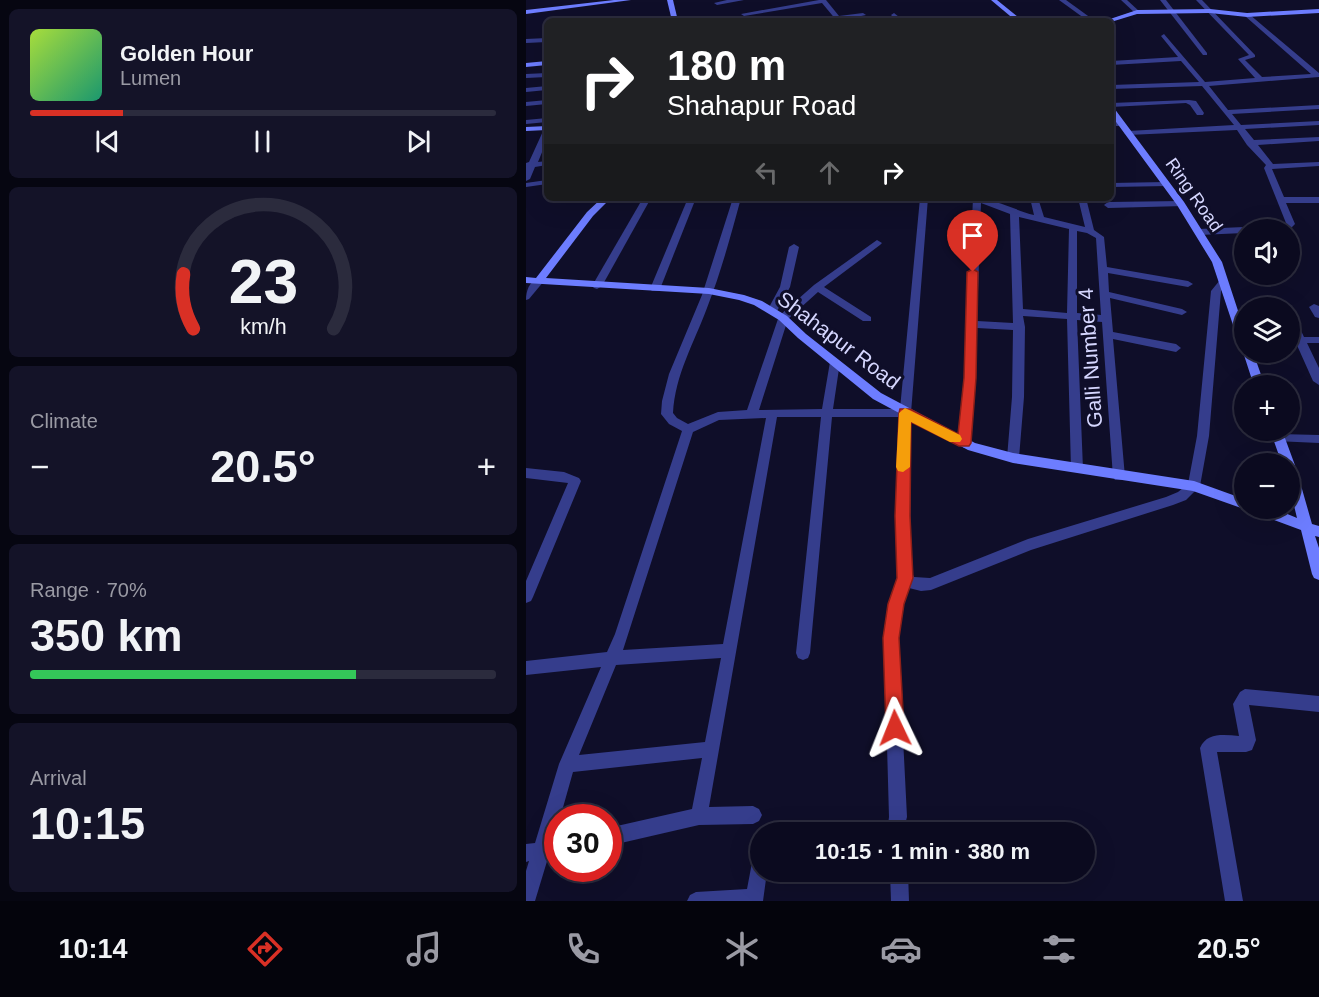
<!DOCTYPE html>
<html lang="en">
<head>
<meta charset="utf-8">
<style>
	:root { --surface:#0b0a1f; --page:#141328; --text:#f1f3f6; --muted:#9a9aa4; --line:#2b2b3d; --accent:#d93025 }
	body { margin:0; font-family:Arial,sans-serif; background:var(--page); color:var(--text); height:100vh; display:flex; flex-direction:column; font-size:22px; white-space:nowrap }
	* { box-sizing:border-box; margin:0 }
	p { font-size:20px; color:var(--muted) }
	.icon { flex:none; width:33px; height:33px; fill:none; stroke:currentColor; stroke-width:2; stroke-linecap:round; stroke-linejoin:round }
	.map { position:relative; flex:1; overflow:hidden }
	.side { display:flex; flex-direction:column; gap:9px; padding:9px; background:#060611; width:526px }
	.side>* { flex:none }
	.guide { position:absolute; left:18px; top:18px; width:570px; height:183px; border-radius:9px; box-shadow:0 6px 24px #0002,0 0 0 2px var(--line); background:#202124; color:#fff; overflow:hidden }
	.tools { position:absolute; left:708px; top:219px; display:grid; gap:12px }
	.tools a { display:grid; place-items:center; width:66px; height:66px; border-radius:50%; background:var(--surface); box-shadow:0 6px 24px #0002,0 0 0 2px var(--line); font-size:30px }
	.speed { position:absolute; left:18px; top:804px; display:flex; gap:12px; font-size:30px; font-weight:700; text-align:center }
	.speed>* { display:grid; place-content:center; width:78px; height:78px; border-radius:50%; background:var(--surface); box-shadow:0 6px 24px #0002,0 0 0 2px var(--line); line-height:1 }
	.speed .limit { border:9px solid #d22; background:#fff; color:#111 }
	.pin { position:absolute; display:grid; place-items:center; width:51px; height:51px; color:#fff; margin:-62px -26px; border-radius:50% 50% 50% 0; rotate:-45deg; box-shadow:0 0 6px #0007 }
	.pin .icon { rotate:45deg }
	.me { position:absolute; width:66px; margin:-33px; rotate:358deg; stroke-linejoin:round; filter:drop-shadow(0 0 4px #0008) }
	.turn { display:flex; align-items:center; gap:21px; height:126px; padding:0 24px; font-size:27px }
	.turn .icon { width:78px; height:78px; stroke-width:2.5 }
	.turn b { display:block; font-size:42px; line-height:51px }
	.lanes { display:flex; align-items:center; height:57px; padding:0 24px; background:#0003; justify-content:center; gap:30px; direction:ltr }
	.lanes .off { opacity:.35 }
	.big { font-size:45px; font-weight:800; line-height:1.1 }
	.side .card { flex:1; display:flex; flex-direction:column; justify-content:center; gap:9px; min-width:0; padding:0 21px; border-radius:9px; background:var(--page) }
	.side .dial { align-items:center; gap:0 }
	.dial svg { height:156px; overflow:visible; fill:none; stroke:var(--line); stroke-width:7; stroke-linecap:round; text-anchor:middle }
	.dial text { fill:var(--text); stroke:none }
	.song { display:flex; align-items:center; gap:18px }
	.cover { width:72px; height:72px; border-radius:9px; background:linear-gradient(135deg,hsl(80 70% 55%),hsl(160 70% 35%)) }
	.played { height:6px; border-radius:3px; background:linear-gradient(90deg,var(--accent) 20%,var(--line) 20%) }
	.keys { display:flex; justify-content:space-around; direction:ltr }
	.heat { display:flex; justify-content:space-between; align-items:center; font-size:33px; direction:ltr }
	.charge { height:9px; border-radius:4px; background:linear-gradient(90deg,#34c759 70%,var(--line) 0) }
	.trip { position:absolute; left:224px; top:822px; width:345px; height:60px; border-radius:30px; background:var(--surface); box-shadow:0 6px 24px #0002,0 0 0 2px var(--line); font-weight:800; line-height:60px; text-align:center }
	.dock { display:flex; height:96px; justify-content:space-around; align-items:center; background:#04040c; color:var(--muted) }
	.dock .icon { width:42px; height:42px }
	.dock .on { color:var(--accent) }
	.dock b { font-size:27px; color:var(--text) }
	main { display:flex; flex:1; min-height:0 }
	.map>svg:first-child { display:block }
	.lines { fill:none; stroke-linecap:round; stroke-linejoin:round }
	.street { fill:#353d8c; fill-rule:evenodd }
	.secondary { fill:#6d7dff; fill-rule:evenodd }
	.route { fill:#d93025; stroke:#8d1f18; stroke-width:1.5 }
	.slow { fill:#f59e0b }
	.labels { text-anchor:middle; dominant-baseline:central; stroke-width:6; stroke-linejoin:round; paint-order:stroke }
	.far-street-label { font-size:18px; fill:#d6d7ff; stroke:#0f0e29 }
	.street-label { font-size:21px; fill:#d6d7ff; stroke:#0f0e29 }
</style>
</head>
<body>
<main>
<section class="side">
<div class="card">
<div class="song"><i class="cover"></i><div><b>Golden Hour</b><p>Lumen</p></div></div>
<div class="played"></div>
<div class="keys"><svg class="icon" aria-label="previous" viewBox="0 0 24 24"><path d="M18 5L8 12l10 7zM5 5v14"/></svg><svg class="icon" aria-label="pause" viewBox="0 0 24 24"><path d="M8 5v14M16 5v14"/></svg><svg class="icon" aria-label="next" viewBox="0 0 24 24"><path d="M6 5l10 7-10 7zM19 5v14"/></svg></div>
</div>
<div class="card dial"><svg viewBox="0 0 100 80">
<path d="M14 69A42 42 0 1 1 86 69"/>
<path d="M14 69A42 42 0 0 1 9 41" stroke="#d93025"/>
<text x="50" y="56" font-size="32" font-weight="700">23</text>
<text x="50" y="72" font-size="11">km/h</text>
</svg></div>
<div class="card"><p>Climate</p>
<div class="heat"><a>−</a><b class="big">20.5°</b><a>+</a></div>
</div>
<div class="card"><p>Range · 70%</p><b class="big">350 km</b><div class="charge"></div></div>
<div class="card"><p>Arrival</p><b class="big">10:15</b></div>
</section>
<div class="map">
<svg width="793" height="901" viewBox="0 0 793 901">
	<rect width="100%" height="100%" fill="#0f0e29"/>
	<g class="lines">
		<!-- street -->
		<g class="street">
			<polygon points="201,0 218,0 191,5 188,3"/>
			<polygon points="293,0 300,0 313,16 337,13 340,15 311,21 296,3 218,16 215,14"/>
			<polygon points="533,0 540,0 569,21 562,21"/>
			<polygon points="595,0 601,0 614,12 609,13"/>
			<polygon points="634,0 640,0 681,53 681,55 677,55"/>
			<polygon points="670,0 676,0 729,55 729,57 719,60 736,77 785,74 719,16 719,14 723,14 793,73 793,77 683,86 702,110 793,105 793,109 706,114 715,125 793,121 793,125 719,129 728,140 793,137 793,141 732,145 747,164 793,162 793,166 746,169 758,197 793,197 793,203 760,203 769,224 763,230 745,230 760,223 738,168 740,165 721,145 711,130 602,135 598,133 602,131 708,125 676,86 585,89 585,85 673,82 655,61 585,65 585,61 652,57 635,36 638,34 679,82 729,78 712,59 723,55"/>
			<polygon points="368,13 378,21 371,21 365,15"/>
			<polygon points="21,38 21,42 0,43 0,39"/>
			<polygon points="21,73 21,77 0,78 0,74"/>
			<polygon points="21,86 21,90 0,92 0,88"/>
			<polygon points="21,100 21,104 0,106 0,102"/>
			<polygon points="663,100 670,101 678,113 677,115 671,115 664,105 660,103 585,107 585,103"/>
			<polygon points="21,118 21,122 0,124 0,120"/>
			<polygon points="585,122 595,122 599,124 595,126 585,126"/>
			<polygon points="18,129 21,129 21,140 12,162 21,161 21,165 9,167 4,179 0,181 0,163 3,162"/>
			<polygon points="21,180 21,184 0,187 0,183"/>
			<polygon points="639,182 642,182 642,186 585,187 585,183"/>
			<polygon points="117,198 125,198 76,286 71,289 68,288 66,286"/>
			<polygon points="162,198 170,198 134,289 132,291 126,291 124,289"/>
			<path d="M207,198H215C205,235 195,272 181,308C168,343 149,375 147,413L151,418L162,424L192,412L221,410L253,316L288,285L351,240L356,243L354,245L298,287L345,317V321H337L292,292L262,319L233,410L296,409L304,362L309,358L314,362L307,409H374L394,198H402L385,413L384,569L388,577L404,578L502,539L640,497L652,492L662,484L671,436L685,291L694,280L697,279L702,282L695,291L683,436L674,486L660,500L647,505L505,550L405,590L395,591L383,588L377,604L372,638L381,817L377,832H361L363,817L358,638L363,604L373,577L370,569L373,417H306L284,653L282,658L277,660L272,658L270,653L295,417H251L183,807L227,806L233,809L236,815L233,821L227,824L173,825L82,846V828L166,809L176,758L47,772L34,818H32L27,840L32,839V857L22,858L9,901H0V871L3,861L0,862V844L9,843L33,764L75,667L0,675V661L81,652L89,634L156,431L143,424L135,414L136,401L143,374L176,295ZM240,418L197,644L97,650L167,432L193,420ZM195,658L179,742L53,755L90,665Z"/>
			<path d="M447,198C468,198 488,210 508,215L504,198H512L518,217L559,227L552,198H560L568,230L578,237L581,267L662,281L667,284L662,287L582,273L583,292L656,309L661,312L656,315L584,298L587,332L650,344L655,348L650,352L587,339L599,477L597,480H589L587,477L576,322L551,320L557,469L555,472H547L545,469L541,319L497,316L499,327L498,397L493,458L491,461H483L481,458L486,397L487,330L451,328L449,378L444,443L438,448L432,443L439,378ZM455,203L484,214L487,323L451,321ZM493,217L543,229L541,313L497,309ZM551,231L561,233L570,238L575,315L551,313Z"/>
			<polygon points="655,201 658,202 658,206 582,208 578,205 582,202"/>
			<polygon points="718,227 722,230 718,230 718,233 673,235 669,232 673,229"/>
			<polygon points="268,244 273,247 264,287 250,313 242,313 241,311 254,287 263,247"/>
			<path d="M13,278L18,281L3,299L0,300C0,291 3,281 13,278Z"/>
			<polygon points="757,301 761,302 764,308 764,309 754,308 752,304"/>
			<polygon points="788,304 793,306 793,318 789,317 783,307"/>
			<polygon points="764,315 769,318 778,337 793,337 793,343 781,343 793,368 793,385 787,381 770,343 764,343 764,337 767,337 764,328"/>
			<polygon points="753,434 793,435 793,443 749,441 747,438"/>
			<polygon points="0,468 38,472 53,478 55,481 7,597 5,601 0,603 0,581 42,483 0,478"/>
			<path d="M719,689L793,696V712L723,705L730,740L726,750L720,752H691L717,901H699L674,748C681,732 698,735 713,736L707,704L714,692Z"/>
			<polygon points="234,849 234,872 241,872 237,901 161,901 164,895 170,892 221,889 228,852"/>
			<polygon points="364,872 382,872 383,901 365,901"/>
		</g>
		<!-- secondary -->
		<g class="secondary">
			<polygon points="88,0 105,0 0,14 0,10"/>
			<polygon points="141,0 147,0 152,21 146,21"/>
			<polygon points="465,0 471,0 497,21 490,21"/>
			<polygon points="684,9 721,13 793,9 793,13 721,17 684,13 611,14 585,22 578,21 611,10"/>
			<polygon points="21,61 21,65 0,67 0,63"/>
			<polygon points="585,108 588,108 658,202 696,262 718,329 718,346 713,343 686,262 651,205 585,115"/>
			<polygon points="21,126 21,130 0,131 0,127"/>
			<polygon points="76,198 85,198 67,216 20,278 183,288 218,295 236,301 261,316 280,334 355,393 449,443 487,453 668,481 718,499 718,508 720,508 718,509 667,491 487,463 442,450 347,399 272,338 253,320 228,305 213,300 183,294 0,283 0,277 10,278 61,212"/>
			<polygon points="718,349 718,352 727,352 739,386 728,386 717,352"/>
			<polygon points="744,430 756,430 770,468 786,524 793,526 793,537 789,536 793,548 793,580 788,578 786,574 775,530 726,512 725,508 747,508 771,518 764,489 764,464 756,464"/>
		</g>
	</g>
	<!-- route -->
	<polygon class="route" points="447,269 452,272 450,378 445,443 443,446 433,446 385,422 384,516 387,578 378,604 373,638 378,728 375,734 369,737 362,734 360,728 357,638 362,604 371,578 369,516 373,413 374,409 384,409 432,434 438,378 441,272"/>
	<!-- slow -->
	<polygon class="slow" points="379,408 434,435 436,439 434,442 424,442 385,422 384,467 377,472 372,471 370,467 373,413"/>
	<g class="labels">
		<!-- far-street labels -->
		<g class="far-street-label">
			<text transform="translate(668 195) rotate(55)">Ring Road</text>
		</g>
		<!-- street labels -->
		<g class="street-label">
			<text transform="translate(313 340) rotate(37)">Shahapur Road</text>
			<text transform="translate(564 358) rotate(-94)">Galli Number 4</text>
		</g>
	</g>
</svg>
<div class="tools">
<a><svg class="icon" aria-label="sound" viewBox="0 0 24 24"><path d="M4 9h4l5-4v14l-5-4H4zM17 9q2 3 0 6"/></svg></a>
<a><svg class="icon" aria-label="layers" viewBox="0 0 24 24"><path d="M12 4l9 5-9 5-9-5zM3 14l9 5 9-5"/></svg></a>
<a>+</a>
<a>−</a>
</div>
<div class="speed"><div class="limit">30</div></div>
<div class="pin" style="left:447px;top:272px;background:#d93025"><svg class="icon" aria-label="arrive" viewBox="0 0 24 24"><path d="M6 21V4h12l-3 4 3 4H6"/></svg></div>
<svg class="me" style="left:369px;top:728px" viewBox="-20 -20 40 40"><path d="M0-17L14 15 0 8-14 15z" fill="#d93025" stroke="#fff" stroke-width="4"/></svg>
<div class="trip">10:15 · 1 min · 380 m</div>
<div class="guide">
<div class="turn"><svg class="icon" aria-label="right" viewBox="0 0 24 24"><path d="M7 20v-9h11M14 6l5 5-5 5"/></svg><div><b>180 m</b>Shahapur Road</div></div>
<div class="lanes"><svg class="icon off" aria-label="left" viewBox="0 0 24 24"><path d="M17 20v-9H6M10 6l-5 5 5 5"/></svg><svg class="icon off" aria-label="ahead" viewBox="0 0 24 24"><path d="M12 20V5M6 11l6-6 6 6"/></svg><svg class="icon" aria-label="right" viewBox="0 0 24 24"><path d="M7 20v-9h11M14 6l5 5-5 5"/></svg></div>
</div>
</div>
</main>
<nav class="dock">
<b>10:14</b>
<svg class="icon on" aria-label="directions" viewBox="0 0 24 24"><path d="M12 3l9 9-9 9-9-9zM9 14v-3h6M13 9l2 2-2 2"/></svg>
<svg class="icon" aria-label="music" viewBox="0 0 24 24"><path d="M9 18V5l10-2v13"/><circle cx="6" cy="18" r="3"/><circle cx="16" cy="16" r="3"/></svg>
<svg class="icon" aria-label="phone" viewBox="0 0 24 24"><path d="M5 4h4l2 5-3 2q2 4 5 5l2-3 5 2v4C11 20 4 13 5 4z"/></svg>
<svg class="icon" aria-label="climate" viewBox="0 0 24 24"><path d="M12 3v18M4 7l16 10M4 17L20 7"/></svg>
<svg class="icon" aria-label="car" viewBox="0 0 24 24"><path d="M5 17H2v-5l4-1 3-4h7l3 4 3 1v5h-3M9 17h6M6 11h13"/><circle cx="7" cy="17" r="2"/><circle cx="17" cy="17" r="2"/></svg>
<svg class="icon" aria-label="filters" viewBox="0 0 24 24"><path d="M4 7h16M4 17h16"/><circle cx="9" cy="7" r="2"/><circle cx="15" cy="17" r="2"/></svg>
<b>20.5°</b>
</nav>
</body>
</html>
